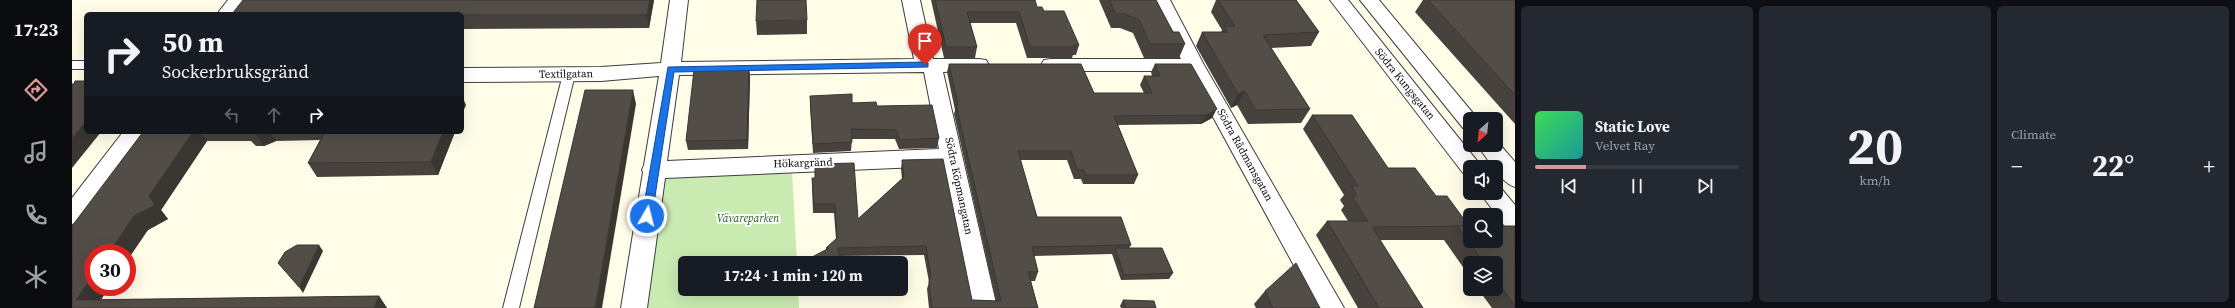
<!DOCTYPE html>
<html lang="en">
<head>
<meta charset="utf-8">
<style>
	:root { --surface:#171b24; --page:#242831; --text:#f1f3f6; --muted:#9ea1a6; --line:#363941; --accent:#da9795 }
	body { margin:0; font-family:"Source Serif 4",serif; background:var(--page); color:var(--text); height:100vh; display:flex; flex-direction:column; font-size:15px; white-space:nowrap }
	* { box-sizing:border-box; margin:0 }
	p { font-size:13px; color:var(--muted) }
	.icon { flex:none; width:22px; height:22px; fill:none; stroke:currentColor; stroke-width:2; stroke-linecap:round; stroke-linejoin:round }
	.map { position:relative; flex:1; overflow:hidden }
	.side { display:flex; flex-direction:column; gap:6px; padding:6px; background:#0d0f14; width:720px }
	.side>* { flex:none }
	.top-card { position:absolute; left:12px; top:12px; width:380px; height:122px; border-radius:6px; box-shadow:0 4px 16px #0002; background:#171b24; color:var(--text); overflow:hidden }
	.needle { width:26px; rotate:207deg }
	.buttons { position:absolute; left:1391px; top:112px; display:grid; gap:8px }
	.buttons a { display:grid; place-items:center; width:40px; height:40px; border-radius:6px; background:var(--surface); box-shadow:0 4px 16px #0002; font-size:20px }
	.speed { position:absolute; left:12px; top:244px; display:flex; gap:8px; font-size:20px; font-weight:700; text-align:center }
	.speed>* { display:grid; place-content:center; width:52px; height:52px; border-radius:50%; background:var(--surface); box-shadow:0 4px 16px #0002; line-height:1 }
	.speed .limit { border:6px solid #d22; background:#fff; color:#111 }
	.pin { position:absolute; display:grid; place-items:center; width:34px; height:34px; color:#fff; margin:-41px -17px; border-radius:50% 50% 50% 0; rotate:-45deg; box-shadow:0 0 4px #0007 }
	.pin .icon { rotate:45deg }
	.me { position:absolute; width:44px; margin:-22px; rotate:8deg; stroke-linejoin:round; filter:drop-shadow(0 0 3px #0008) }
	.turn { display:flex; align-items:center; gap:14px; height:84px; padding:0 12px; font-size:18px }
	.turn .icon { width:52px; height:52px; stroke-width:2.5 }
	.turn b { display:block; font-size:28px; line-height:34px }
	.lanes { display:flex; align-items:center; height:38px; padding:0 12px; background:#0003; justify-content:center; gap:20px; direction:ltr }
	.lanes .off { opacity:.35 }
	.big { font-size:30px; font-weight:700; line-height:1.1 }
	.side .widget { flex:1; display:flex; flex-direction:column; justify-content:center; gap:6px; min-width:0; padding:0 14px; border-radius:6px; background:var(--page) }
	.side .dial { align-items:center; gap:0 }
	.dial b { font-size:52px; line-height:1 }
	.song { display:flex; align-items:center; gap:12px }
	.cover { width:48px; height:48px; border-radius:6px; background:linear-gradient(135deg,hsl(130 70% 55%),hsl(180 70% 35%)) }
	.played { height:4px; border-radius:2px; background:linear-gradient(90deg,var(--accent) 25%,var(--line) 25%) }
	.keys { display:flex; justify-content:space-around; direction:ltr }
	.heat { display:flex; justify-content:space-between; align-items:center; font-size:22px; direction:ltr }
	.side .tiles { flex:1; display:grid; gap:6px; grid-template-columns:repeat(3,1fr) }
	.trip { position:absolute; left:606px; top:256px; width:230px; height:40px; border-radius:6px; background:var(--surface); box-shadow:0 4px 16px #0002; font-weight:700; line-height:40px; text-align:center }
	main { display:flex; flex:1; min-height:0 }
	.tabs { display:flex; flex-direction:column; width:72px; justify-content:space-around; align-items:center; background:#090b0e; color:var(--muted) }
	.tabs .icon { width:28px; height:28px }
	.tabs .active { color:var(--accent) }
	.tabs b { font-size:18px; color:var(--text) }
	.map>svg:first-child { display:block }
	.green { fill:#c9eab1 }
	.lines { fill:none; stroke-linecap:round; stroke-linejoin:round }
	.service-casing { stroke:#3d3d3d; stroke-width:2 }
	.minor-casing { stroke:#3d3d3d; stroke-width:2 }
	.tertiary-casing { stroke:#3d3d3d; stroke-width:2 }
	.service { fill:#fff; fill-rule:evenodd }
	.minor { fill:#fff; fill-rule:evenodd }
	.tertiary { fill:#fff; fill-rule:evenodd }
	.wall { fill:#47423d }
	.shaded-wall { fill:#3a3632 }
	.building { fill:#534d47; stroke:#3a3632 }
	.route { fill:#1a73e8; stroke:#114b97 }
	.labels { text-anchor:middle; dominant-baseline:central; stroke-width:4; stroke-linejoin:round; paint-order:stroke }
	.street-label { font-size:11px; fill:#0a0a0a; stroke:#fff }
	.park-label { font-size:11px; font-style:italic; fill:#22631a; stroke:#fff }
</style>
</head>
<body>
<main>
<nav class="tabs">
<b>17:23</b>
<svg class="icon active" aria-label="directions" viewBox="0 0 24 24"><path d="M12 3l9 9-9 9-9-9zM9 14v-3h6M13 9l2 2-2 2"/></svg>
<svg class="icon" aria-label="music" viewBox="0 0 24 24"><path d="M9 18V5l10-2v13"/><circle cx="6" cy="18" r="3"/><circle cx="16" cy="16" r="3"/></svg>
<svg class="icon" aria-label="phone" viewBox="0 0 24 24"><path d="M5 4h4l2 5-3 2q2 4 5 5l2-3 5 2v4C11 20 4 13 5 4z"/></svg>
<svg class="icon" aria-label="climate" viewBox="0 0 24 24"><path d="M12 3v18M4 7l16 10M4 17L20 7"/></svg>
</nav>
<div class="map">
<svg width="1443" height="308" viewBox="0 0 1443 308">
	<rect width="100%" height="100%" fill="#fffde8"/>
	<!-- green -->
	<polygon class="green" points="720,171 725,263 613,263 613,289 726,289 727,308 572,308 588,175"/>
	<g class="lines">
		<!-- service casing -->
		<g class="service-casing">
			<g id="service">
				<rect x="0" y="61" width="14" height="8"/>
				<polygon points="497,70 503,74 447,308 431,308 491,74"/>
			</g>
		</g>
		<!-- minor casing -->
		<g class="minor-casing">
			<g id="minor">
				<polygon points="156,0 174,0 164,14 145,14"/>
				<path d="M598,0H616L609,62L842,59L830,0H848L861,59H907L914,60L917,65L914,70L871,72L925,308H899L870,166L593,178L575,308H549L571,172L570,170L572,165L587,76L529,81L390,82V68L529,67L589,63ZM852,72L867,149L595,161L607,75Z"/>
				<polygon points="1080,0 1098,0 1132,65 1272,308 1245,308 1116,71 979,71 972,70 969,65 972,60 979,59 1109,59"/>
				<polygon points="51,132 74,132 8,222 0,224 0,198"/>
			</g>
		</g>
		<!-- tertiary casing -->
		<g class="tertiary-casing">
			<g id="tertiary">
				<polygon points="1258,0 1276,0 1410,167 1398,167 1398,175 1391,173"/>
				<polygon points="1288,0 1307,0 1405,118 1398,119 1398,130 1391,128"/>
				<path d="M1424,140L1443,162V187C1435,184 1425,176 1424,167H1421L1405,145H1424Z"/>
				<polygon points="1424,185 1428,187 1443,205 1443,231 1435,229 1408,193 1424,193"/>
			</g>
		</g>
		<!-- service -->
		<use href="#service" class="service"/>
		<!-- minor -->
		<use href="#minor" class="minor"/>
		<!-- tertiary -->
		<use href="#tertiary" class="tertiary"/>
	</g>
	<!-- wall -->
	<g class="wall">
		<polygon points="171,0 582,0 577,28 390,29 390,14"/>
		<polygon points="859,0 963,0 965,7 972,11 1007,45 1004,55 1001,55 1000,58 955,58 944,23 898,23 905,47 903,58 872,58"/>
		<polygon points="1027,0 1084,0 1101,32 1113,44 1107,58 1072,58 1061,33 1048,28 1039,28"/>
		<polygon points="1144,0 1224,0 1247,32 1239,46 1199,48 1238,109 1229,123 1176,124 1165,105 1159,108 1124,46 1130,32 1149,32 1150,30 1139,12"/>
		<polygon points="1351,0 1443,0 1443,124 1343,12"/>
		<polygon points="735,20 735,34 685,35 684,21"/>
		<polygon points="877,64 1022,93 1072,93 1068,85 1072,76 1080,76 1079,72 1083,64 1140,118 1129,124 1046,125 1066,175 1062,184 1011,184 1009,179 1002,179 995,160 948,160 965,217 1059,245 1057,248 1101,273 1097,279 1049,280 1040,254 962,256 966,272 963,281 959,281 966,308 857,308 855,289 857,282 852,255 767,256 754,249 754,248 764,239 762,213 741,213 740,187 740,178 743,178 743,164 786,219 830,179 829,169 830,160 900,300 924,301 882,114 883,110 875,72"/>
		<polygon points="677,69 678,78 676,149 616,150 614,141"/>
		<polygon points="738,96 805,106 867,138 865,148 827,149 823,139 780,139 779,151 741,153 738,105"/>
		<polygon points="1240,115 1316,168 1364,196 1396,226 1443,226 1443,308 1420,308 1406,289 1424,289 1424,263 1398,263 1398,277 1372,240 1308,240 1351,308 1286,308 1244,235 1255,221 1276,221 1269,210 1272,206 1268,200 1272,195 1231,129"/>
		<polygon points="71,132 383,132 366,175 245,177 236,163 248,140 204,141 192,146 184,146 179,141 135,141 89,210 96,219 76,230 21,287 37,287 29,300 307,296 315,308 0,308"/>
		<polygon points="1193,291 1248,308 1184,308 1182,304"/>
		<polygon points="1051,300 1084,308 1049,308 1048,306"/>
	</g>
	<!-- shaded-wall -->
	<g class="shaded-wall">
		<polygon points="578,0 582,0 577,28 575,15"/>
		<polygon points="677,69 678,78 676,149 675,140"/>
		<polygon points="561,90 564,104 530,308 523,308"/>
		<polygon points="1173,91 1165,105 1159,108 1166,94"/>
		<polygon points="390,96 394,105 390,114"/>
		<polygon points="1145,109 1140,118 1129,124 1134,115"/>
		<polygon points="14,121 14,132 29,132 0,168 0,138"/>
		<polygon points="121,132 128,132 135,141 89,210 96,219 76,230 55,261 55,253 37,253"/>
		<polygon points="182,132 198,132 204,141 192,146"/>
		<polygon points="371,132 383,132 366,175 359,162"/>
		<polygon points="247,245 251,251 231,293 227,287"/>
		<polygon points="21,276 21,287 37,287 23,308 4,300"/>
		<polygon points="307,296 315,308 302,308"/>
	</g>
	<!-- building -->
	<g class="building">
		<polygon points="171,0 578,0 575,15 390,15 390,14 160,14"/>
		<polygon points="685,0 734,0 735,20 684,21"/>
		<polygon points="863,0 963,0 965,7 970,7 972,11 992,11 1007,45 1002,45 1003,47 958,47 947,12 895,12 905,47 874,47"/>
		<polygon points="1037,0 1084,0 1101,32 1107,32 1113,44 1078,44 1067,20 1053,14 1044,14"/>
		<polygon points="1146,0 1224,0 1247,32 1191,35 1238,109 1184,110 1173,91 1166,94 1130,32 1155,32 1152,26 1163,26"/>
		<polygon points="1356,0 1443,0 1443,95"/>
		<polygon points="877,64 1009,64 1022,93 1080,93 1072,76 1088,76 1083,64 1119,64 1145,109 1134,115 1042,116 1066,175 1014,175 1012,170 1005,170 999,151 946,151 965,217 1049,217 1059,245 960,247 966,272 956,272 966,308 860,308 857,281 859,278 854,246 766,248 768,263 729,263 757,248 754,248 765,238 763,204 742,204 740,178 743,178 743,164 782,163 786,219 832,177 830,160 871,159 900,300 929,301 884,105 886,105"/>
		<polygon points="677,69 675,140 614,141 622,70"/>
		<polygon points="3,81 14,81 14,121 0,138 0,84 2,84"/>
		<polygon points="513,90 561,90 523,308 462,308"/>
		<polygon points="780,94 780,103 804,102 805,106 860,105 867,138 828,140 824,130 779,129 780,142 741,144 738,96"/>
		<polygon points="1240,115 1280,115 1316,168 1343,168 1364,196 1375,196 1397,226 1300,227 1351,308 1307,308 1255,221 1296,221 1280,196 1285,196 1279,186 1286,186"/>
		<polygon points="71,132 121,132 77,196 83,205 62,216 37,253 21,253 21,276 4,300 307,296 302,308 0,308 0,226"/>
		<polygon points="253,132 371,132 359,162 236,163"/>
		<polygon points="1385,226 1398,226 1398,241 1424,241 1424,226 1443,226 1443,306 1424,280 1424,263 1412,263"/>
		<polygon points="225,245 247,245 227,287 206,263 213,252"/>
		<polygon points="1043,248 1090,248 1101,273 1052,275"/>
		<polygon points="1224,263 1248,308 1201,308 1193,291"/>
		<polygon points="1051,300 1082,301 1084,308 1054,308"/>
	</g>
	<!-- route -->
	<polygon class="route" points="853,62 856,63 856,67 602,72 580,216 578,219 571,219 570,216 596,67"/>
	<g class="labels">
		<!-- street labels -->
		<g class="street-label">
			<text transform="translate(494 74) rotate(-1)">Textilgatan</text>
			<text transform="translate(1333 84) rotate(51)">Södra Kungsgatan</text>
			<text transform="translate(1173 155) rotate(61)">Södra Rådmansgatan</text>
			<text transform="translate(731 163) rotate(-2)">Hökargränd</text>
			<text transform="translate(887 186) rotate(78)">Södra Köpmangatan</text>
		</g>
		<!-- park labels -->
		<g class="park-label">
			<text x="676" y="218">Vävareparken</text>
		</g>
	</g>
</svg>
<div class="buttons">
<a><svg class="needle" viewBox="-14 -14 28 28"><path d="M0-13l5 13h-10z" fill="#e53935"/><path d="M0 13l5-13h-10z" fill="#9ea1a6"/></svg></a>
<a><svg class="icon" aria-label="sound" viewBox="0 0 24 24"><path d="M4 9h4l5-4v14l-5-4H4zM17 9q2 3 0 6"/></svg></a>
<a><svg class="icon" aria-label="search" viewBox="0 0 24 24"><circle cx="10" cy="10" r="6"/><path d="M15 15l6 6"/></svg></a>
<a><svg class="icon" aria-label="layers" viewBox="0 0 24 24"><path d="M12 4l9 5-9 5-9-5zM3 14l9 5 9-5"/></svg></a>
</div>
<div class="speed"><div class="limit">30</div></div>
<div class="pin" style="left:853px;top:65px;background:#d93025"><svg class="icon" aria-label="arrive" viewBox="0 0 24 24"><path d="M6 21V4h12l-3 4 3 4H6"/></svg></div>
<svg class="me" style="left:575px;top:216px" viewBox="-20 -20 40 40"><circle r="17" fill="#1a73e8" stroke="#fff" stroke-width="3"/><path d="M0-11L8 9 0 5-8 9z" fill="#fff"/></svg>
<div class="trip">17:24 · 1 min · 120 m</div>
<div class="top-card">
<div class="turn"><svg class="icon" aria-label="right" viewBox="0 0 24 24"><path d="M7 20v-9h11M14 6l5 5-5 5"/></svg><div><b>50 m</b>Sockerbruksgränd</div></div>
<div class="lanes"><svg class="icon off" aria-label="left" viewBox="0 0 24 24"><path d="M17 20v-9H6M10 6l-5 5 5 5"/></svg><svg class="icon off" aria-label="ahead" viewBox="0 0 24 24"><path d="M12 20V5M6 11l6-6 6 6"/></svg><svg class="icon" aria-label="right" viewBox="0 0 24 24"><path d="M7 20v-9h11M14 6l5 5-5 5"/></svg></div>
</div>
</div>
<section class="side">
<div class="tiles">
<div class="widget">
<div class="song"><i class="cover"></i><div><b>Static Love</b><p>Velvet Ray</p></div></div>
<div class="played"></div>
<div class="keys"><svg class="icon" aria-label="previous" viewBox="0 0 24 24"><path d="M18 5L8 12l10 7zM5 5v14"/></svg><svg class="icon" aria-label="pause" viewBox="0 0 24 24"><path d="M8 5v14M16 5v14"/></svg><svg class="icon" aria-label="next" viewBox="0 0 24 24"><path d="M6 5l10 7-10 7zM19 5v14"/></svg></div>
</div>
<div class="widget dial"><b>20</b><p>km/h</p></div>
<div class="widget"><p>Climate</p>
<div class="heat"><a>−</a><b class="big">22°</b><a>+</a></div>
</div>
</div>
</section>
</main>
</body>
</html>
